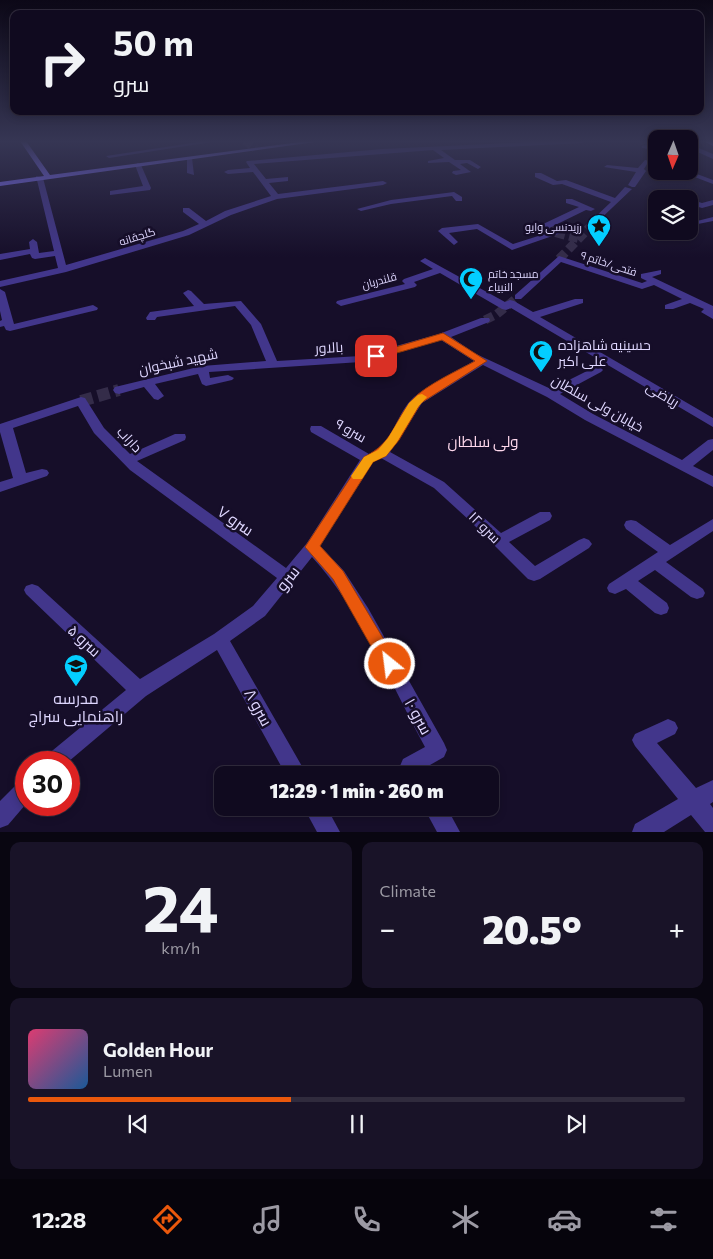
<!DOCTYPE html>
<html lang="en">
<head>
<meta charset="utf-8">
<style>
	:root { --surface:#100a1f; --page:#191328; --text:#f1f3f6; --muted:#9c9aa4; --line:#302b3d; --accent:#ea580c }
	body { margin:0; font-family:Commissioner,Cairo,sans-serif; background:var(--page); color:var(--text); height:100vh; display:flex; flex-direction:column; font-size:19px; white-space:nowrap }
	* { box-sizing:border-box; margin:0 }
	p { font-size:16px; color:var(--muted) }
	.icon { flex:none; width:28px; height:28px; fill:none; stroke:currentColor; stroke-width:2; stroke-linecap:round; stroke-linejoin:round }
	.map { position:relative; height:832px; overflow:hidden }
	.sheet { display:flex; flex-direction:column; gap:10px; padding:10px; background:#090611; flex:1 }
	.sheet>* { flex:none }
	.banner { position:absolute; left:10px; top:10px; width:694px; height:105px; border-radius:10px; box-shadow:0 2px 8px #0003,0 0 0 1px var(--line); background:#100a1f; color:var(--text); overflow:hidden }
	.needle { width:32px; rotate:182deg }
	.controls { position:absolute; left:648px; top:130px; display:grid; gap:10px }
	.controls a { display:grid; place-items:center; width:50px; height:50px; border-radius:10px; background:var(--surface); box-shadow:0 2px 8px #0003,0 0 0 1px var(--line); font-size:25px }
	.speed { position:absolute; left:15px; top:751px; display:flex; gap:10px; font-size:25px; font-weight:700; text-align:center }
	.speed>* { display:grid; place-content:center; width:65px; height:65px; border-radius:50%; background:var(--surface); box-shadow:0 2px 8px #0003,0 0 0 1px var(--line); line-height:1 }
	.speed .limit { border:8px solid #d22; background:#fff; color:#111 }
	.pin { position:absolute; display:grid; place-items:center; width:42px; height:42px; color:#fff; margin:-21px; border-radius:10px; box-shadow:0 2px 8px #0006 }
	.me { position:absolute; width:55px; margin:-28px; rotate:331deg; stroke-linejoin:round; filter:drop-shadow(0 0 4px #0008) }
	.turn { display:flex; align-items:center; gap:18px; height:105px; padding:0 20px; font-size:22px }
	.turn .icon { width:65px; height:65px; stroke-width:2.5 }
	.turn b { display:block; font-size:35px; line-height:42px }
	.big { font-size:38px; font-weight:800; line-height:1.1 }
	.sheet .widget { flex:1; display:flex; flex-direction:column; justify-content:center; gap:8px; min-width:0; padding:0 18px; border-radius:10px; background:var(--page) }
	.sheet .dial { align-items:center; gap:0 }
	.dial b { font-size:65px; line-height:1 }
	.song { display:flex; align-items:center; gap:15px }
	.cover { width:60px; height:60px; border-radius:8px; background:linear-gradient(135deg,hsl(340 70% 55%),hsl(210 70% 35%)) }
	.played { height:5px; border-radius:2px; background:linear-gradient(90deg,var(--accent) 40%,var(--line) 40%) }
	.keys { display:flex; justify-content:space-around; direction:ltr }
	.heat { display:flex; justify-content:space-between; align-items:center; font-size:28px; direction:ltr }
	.sheet .tiles { flex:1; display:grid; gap:10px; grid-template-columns:1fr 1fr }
	.widget:last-child { grid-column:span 2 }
	.trip { position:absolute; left:214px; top:766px; width:285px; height:50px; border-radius:10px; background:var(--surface); box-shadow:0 2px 8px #0003,0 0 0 1px var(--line); font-weight:800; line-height:50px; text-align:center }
	.menu { display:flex; height:80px; justify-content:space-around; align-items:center; background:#06040c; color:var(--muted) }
	.menu .icon { width:35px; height:35px }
	.menu .selected { color:var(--accent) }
	.menu b { font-size:22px; color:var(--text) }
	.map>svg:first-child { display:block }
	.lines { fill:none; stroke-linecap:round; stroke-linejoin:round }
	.street-tunnel-far2 { stroke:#342c49; stroke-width:8; stroke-dasharray:8 4; stroke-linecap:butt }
	.street-tunnel-far1 { stroke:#342c49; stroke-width:9; stroke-dasharray:9 4.5; stroke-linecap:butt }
	.street-tunnel { stroke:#342c49; stroke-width:12; stroke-dasharray:12 5.5; stroke-linecap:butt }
	.street { fill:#42368b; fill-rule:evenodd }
	.secondary { fill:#7f6eff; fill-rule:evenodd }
	.route { fill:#ea580c; stroke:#983908 }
	.slow { fill:#f59e0b }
	.labels { text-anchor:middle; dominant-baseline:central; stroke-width:5; stroke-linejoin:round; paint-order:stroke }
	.far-poi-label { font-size:11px; fill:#dfd7ff; stroke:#160e29; text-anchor:end }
	.far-street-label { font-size:11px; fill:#dfd7ff; stroke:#160e29 }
	.poi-label { font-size:14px; fill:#dfd7ff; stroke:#160e29; text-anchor:start }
	.street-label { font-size:14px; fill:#dfd7ff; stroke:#160e29 }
	.neighbourhood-label { font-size:15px; fill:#ffd9ed; stroke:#160e29 }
	.near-street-label { font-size:16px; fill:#dfd7ff; stroke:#160e29 }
	.near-poi-label { font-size:16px; fill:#dfd7ff; stroke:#160e29 }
</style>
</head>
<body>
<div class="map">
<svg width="713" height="832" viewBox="0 0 713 832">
	<rect width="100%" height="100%" fill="#160e29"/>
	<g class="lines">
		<!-- street-tunnel-far2 -->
		<g class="street-tunnel-far2">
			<polyline points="245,141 255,149"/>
			<polyline points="644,141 644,145"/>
		</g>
		<!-- street-tunnel-far1 -->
		<g class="street-tunnel-far1">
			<polyline points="544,227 557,233 580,239"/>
			<polyline points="559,259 594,223"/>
			<polyline points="485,320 497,314 518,297"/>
		</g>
		<!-- street-tunnel -->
		<polyline class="street-tunnel" points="81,401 119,390"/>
		<!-- street -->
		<g class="street">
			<polygon points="205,141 218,141 109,158 106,156"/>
			<polygon points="553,141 585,141 582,143 441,150 455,160 470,160 481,167 478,169 467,163 460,164 471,172 456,175 452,173 453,171 461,170 449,162 428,163 428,161 444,158 433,150 254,164 266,179 288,177 288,181 269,183 278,194 383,181 387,183 383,185 277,199 231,215 189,235 66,272 0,287 0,281 58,268 55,256 35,259 32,258 30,254 0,260 0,254 30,249 29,242 33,239 37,242 39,253 54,251 36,176 43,178 66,265 183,231 199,224 183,212 183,208 189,208 206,221 225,211 271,196 253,172 228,174 224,172 228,170 250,168 246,162 247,161 382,149"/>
			<polygon points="689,144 713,154 713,159 689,148"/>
			<polygon points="644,145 656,146 656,150 642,148 642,146"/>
			<polygon points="187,157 192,158 194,175 187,173"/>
			<polygon points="645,160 656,162 656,166 647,164 644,169 646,171 635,187 632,187 628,185 636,172 604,167 607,165 638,168"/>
			<polygon points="138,163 141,165 151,188 150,190 110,195 110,191 143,186 135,165"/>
			<polygon points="679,171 689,171 713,180 713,184"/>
			<polygon points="535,173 541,173 557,181 566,180 615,198 625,187 632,189 594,225 591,225 591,221 611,202 562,184 553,185 535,177"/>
			<polygon points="454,192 462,197 462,201 456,201 452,196 391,204 361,211 357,209 391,200"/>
			<polygon points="566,199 572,199 595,209 591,211 586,210 547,229 541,229 541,225 579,207 566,203"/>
			<polygon points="689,199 702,203 713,200 713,205 702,208 689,204"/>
			<polygon points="713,217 713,221 693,225 689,223"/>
			<polygon points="478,224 513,244 557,230 561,233 512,250 477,229 449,233 458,242 454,245 438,231 442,228"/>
			<polygon points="559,256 642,283 647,281 641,278 641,274 661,270 661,274 652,277 713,306 713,319 701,312 704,309 690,303 673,309 665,309 665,305 682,299 654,285 642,289 561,262 521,299 515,299 515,295"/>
			<polygon points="425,258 505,302 510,300 514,301 533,312 575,299 583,299 583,303 540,317 713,418 713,427 511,308 506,310 502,309 440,273 414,282 417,285 415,287 341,306 336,303 337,301 405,284 402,281 404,279 433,269 420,261"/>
			<polygon points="0,289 5,292 14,324 93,305 98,308 97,310 10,331 6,330 4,326 0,327 0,321 2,320 0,311"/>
			<path d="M188,290L191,291L204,304L241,301L261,324L277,361L360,356L439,334L481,318H489L490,320L489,322L451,337L474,353L551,389L593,368H601L603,370L601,372L560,394L593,414L682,460L708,440L713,439V450L693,466L713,476V487L585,420L547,397L483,365L422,403L390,452L444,482L501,533L540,512H550L552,516L550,520L509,542L535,566L579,540L584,538L589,540L592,544L589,548L540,579L534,581L528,579L469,520L434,488L381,458L373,462L320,546L344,571L368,608L444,743L447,750L444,757L423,769L425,775H404L400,766L403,759L425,747C391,684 360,609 312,557L265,616L230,641L307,775H286L217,650L146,696L68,762H44L47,755L126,690L26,594L24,590L26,586L32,584L38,586L140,679L214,634L253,606L277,578L130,470L94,433L78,406L13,428L26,473L42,469L47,470L49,473L47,476L0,492V482L13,478L0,432V424L81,397L85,398L104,428L130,454L175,434H185L186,437L185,440L137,461L286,568L307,543L360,460L311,432L310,429L311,426H321L369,454C394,443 396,413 414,397C432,383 454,372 474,361L441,340L361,362L209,372L210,378L228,375L234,378L232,380L206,386L202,384L198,374L155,384L164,396L158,400L154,399L144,387L119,394L115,393L113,390L115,387L202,366L266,361L251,325L235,306L157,317L155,320H147L146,318L150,312L194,306L183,293Z"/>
			<polygon points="713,519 713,531 666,562 703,589 705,593 703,597 697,599 691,597 655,570 638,581 667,603 669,608 667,613 661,615 655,613 626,589 615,594 609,592 607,588 609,584 658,552 626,529 624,525 626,521 631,520 636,521 670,545"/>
			<polygon points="668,719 675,722 678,728 675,734 657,743 696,788 713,780 713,802 710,804 713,808 713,832 705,832 691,815 664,832 632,832 635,824 678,799 635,746 632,740 635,734"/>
			<polygon points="26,779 26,804 8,825 0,828 0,801 19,782"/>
			<polygon points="304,808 327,808 340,832 317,832"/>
			<polygon points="424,808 447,808 460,832 437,832"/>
		</g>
		<!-- secondary -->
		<g class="secondary">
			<polygon points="20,141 26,141 50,175 308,141 322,141 0,186 0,182 44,176"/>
			<polygon points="704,141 713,141 713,146"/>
		</g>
	</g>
	<!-- sky -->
	<linearGradient id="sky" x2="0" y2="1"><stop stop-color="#0c0817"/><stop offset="0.55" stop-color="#363654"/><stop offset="1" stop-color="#363654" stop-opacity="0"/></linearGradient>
	<rect width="713" height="257" fill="url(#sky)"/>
	<!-- route -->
	<path class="route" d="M443,333L487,361L421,403L399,440L386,456L373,462L320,546L343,571L396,660L398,664L396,669L390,671L384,669L333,579L305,547L364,457C395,442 393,421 413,399C426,385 457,371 475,361L442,340L376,359L371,356L372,354Z"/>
	<!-- slow -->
	<polygon class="slow" points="422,394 427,397 418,407 397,442 386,456 373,462 362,479 353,479 351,476 364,457 378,450 388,438 409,403 418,395"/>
	<!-- icons -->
	<defs>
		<g id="sight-pin" transform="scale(1.25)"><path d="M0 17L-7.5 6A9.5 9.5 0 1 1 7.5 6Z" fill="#03ceff" stroke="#160e29"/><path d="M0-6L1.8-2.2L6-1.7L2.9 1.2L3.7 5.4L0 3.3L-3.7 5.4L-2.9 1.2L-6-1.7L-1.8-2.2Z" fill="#111"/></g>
		<g id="mosque-pin" transform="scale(1.25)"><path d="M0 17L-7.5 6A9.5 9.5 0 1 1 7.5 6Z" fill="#03ceff" stroke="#160e29"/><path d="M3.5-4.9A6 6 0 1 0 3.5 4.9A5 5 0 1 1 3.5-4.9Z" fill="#111"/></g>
		<g id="school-pin" transform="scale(1.25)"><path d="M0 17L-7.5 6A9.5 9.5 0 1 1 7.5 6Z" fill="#03ceff" stroke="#160e29"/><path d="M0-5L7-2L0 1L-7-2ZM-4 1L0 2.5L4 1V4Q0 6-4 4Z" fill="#111"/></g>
	</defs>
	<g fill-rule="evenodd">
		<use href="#sight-pin" x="599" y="226"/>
		<use href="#mosque-pin" x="471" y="279"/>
		<use href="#mosque-pin" x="541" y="352"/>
		<use href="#school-pin" x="76" y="666"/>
	</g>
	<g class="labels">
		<!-- far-poi labels -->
		<g class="far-poi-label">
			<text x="582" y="226">رزیدنسی وایو</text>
			<text x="488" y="273" text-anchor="start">مسجد خاتم<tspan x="488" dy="13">النبیاء</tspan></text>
		</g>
		<!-- far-street labels -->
		<g class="far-street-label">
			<text transform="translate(137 236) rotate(-17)">گلچقانه</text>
			<text transform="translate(609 263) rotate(18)">فتحی/خاتم ۹</text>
			<text transform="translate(379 280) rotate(-15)">قلندریان</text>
		</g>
		<!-- poi labels -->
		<g class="poi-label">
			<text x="558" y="344">حسینیه شاهزاده<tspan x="558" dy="16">علی اکبر</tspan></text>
		</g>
		<!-- street labels -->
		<g class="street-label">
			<text transform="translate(329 347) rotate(-3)">بالاور</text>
			<text transform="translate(178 361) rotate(-12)">شهید شبخوان</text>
			<text transform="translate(663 394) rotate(31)">ریاضی</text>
			<text transform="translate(598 403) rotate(29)">خیابان ولی سلطان</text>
			<text transform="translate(351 430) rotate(30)">سرو ۹</text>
			<text transform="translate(130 439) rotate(47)">داراب</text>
			<text transform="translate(485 527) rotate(45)">سرو ۱۲</text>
		</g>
		<!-- neighbourhood labels -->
		<g class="neighbourhood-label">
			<text x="483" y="441">ولی سلطان</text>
		</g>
		<!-- near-street labels -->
		<g class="near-street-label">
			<text transform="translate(236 520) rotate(35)">سرو ۷</text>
			<text transform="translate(287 578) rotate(-51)">سرو</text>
			<text transform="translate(85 640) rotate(43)">سرو ۵</text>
			<text transform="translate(259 707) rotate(61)">سرو ۸</text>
			<text transform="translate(419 716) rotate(61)">سرو ۱۰</text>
		</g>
		<!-- near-poi labels -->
		<g class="near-poi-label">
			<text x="76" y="697">مدرسه<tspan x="76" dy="18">راهنمایی سراج</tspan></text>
		</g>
	</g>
</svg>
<div class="controls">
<a><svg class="needle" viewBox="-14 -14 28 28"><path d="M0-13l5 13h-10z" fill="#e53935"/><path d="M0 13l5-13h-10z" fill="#9c9aa4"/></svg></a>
<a><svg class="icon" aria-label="layers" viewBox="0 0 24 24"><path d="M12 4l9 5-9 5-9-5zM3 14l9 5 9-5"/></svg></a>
</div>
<div class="speed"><div class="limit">30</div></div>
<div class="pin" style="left:376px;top:356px;background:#d93025"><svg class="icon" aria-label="arrive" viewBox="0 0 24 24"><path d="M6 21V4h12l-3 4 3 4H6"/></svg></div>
<svg class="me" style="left:390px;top:664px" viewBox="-20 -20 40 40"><circle r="17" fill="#ea580c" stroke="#fff" stroke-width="3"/><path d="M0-11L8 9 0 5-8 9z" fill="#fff"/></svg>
<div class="trip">12:29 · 1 min · 260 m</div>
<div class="banner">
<div class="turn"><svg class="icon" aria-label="right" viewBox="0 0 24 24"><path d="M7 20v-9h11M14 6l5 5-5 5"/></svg><div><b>50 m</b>سرو</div></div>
</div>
</div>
<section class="sheet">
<div class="tiles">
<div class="widget dial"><b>24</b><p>km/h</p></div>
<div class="widget"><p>Climate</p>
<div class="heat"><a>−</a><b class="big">20.5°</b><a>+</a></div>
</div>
<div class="widget">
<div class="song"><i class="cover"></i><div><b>Golden Hour</b><p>Lumen</p></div></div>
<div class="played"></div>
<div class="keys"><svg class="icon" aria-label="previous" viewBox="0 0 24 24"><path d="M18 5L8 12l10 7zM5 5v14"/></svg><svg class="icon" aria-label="pause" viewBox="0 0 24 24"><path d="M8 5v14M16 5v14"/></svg><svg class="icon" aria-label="next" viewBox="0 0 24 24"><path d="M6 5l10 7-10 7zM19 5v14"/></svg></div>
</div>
</div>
</section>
<nav class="menu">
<b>12:28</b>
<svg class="icon selected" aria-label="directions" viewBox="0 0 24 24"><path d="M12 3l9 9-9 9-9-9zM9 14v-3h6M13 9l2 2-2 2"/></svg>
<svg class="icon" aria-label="music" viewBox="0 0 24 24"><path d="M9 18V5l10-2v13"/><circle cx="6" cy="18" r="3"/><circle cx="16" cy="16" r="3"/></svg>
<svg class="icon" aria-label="phone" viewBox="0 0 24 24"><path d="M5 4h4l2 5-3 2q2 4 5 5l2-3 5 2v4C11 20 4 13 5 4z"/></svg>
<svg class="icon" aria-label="climate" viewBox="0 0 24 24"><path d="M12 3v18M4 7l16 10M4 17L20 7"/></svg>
<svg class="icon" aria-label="car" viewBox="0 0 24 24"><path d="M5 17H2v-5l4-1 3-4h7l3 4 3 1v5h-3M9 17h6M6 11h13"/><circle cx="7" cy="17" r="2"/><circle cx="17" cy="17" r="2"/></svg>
<svg class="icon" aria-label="filters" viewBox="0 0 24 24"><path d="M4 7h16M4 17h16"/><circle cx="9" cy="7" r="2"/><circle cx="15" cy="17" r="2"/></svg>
</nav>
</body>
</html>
